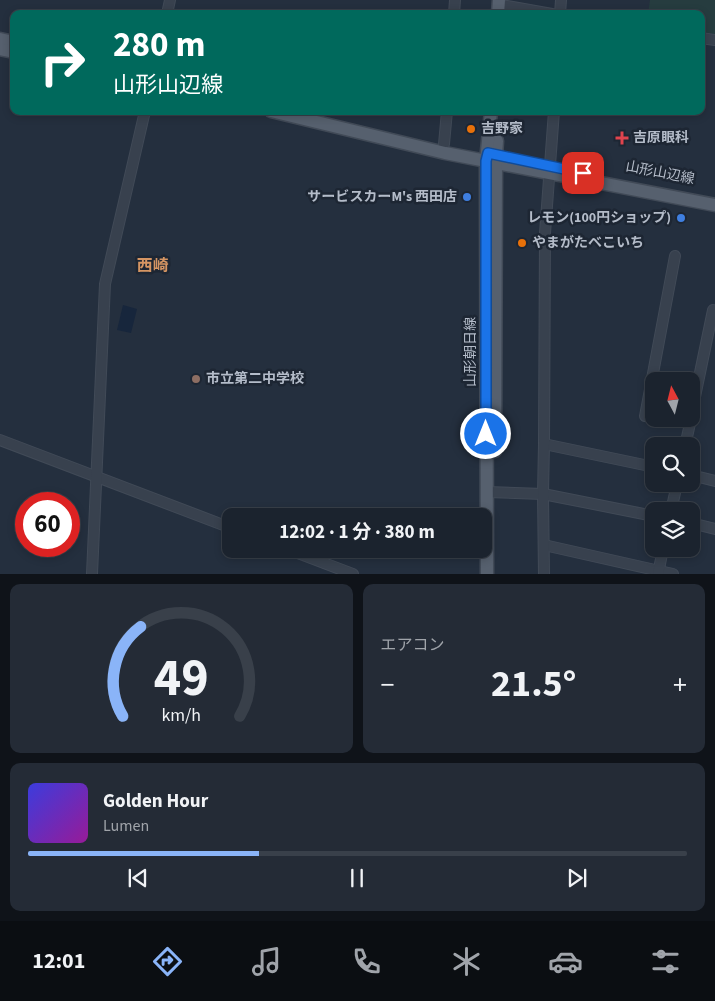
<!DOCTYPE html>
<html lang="ja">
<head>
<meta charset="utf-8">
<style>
	:root { --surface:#1b232e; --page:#242b36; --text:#f1f3f6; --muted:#a0a4aa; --line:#39404a; --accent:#8ab4f8 }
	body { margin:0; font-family:"Source Sans 3","Noto Sans JP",sans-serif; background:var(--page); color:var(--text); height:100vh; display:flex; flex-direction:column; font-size:19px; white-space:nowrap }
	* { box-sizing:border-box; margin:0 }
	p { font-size:16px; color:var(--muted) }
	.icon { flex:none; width:28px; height:28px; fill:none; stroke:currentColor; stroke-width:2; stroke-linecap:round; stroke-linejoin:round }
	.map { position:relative; height:574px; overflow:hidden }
	.panel { display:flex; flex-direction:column; gap:10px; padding:10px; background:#0f1319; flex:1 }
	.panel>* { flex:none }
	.top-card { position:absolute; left:10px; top:10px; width:695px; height:105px; border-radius:10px; box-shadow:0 2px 8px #0003,0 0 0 1px var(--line); background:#00695c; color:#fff; overflow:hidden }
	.needle { width:32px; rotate:353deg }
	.controls { position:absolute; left:645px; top:372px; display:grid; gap:10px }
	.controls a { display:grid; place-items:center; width:55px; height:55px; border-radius:10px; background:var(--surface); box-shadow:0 2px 8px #0003,0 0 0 1px var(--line); font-size:25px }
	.speed { position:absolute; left:15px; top:492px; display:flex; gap:10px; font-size:25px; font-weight:700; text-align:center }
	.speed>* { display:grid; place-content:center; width:65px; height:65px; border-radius:50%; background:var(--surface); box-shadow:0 2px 8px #0003,0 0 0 1px var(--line); line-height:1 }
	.speed .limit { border:8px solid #d22; background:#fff; color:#111 }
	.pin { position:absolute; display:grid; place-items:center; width:42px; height:42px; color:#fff; margin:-21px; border-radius:10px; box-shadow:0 2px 8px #0006 }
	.me { position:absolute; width:55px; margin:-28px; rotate:0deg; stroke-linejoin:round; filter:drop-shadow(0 0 4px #0008) }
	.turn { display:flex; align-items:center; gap:18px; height:105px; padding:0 20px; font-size:22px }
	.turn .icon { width:65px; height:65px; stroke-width:2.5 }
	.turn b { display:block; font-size:35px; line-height:42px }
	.big { font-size:38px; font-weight:700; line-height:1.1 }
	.panel .tile { flex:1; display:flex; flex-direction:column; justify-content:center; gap:8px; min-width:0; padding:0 18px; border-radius:10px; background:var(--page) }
	.panel .dial { align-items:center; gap:0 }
	.dial svg { height:130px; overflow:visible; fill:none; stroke:var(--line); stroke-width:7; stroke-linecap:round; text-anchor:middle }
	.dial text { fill:var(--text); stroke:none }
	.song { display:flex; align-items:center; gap:15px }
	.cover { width:60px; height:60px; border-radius:8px; background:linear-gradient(135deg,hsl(240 70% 55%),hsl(300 70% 35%)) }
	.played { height:5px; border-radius:2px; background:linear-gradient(90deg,var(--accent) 35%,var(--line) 35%) }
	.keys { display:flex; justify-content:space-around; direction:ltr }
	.heat { display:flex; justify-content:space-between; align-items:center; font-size:28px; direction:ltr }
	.panel .tiles { flex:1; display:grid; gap:10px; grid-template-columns:1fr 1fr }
	.tile:last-child { grid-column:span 2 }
	.trip { position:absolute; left:222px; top:508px; width:270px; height:50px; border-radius:10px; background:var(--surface); box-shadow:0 2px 8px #0003,0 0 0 1px var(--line); font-weight:700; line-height:50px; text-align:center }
	.dock { display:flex; height:80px; justify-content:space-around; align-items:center; background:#0b0e12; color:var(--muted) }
	.dock .icon { width:35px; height:35px }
	.dock .active { color:var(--accent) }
	.dock b { font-size:22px; color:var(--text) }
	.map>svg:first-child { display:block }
	.park { fill:#263c3f }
	.water { fill:#17263c }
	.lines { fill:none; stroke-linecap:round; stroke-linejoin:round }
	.minor-casing { stroke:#414a57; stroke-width:12 }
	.major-casing { stroke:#414a57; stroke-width:15 }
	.minor { stroke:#38414e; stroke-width:10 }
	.major { stroke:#56606e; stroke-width:12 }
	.route-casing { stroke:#114b97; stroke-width:12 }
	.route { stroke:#1a73e8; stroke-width:9 }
	.food-dot { fill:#e8710a; stroke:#1d2633; stroke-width:2 }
	.health-dot { fill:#e0444e; stroke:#1d2633; stroke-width:2 }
	.shop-dot { fill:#3f7fe0; stroke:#1d2633; stroke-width:2 }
	.education-dot { fill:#8d6e63; stroke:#1d2633; stroke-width:2 }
	.labels { text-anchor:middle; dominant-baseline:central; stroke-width:5; stroke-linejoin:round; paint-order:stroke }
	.poi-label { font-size:14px; font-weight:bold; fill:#b4bcc9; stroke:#1d2633; text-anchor:start }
	.street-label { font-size:14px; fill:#b4bcc9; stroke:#1d2633 }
	.quarter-label { font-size:16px; font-weight:bold; fill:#d59563; stroke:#1d2633 }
</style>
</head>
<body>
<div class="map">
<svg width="715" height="574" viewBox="0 0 715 574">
	<rect width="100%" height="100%" fill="#242f3e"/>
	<!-- park -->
	<polygon class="park" points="650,0 715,0 715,34 701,32 701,14 648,14"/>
	<!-- water -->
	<polygon class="water" points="123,305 137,309 131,333 117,330"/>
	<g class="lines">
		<!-- minor casing -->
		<g class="minor-casing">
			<g id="minor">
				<polyline points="507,6 552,14"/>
				<polyline points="167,14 170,0"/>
				<polyline points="454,14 455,0"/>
				<polyline points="560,14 561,0"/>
				<polyline points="701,38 715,40"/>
				<polyline points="444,144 447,111"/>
				<polyline points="645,416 675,256"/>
				<polyline points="691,416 713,310"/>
				<polyline points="0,440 231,528"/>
				<polyline points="544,444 654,467"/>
				<polyline points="685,446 691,419"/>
				<polyline points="691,475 715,481"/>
				<polyline points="487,492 543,494 654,516"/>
				<polyline points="671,511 677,484"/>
				<polyline points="691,523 715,529"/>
				<polyline points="544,545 673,574"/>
				<polyline points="287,549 353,574"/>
				<polyline points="92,574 105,284 145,111"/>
				<polyline points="544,574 543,494 544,444 545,233 554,111"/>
				<polyline points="658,574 663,549"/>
			</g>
		</g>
		<!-- major casing -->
		<g class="major-casing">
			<g id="major">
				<polyline points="498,14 499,0"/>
				<polyline points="0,39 14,42"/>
				<polyline points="0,49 14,52"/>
				<polyline points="271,111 445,153 715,205"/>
				<polyline points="495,451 496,155 497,141"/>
				<polyline points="487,574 486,161 491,111"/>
			</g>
		</g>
		<!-- minor -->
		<use href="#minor" class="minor"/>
		<!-- major -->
		<use href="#major" class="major"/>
	</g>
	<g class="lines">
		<!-- route casing -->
		<g class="route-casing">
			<polyline id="route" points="486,434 486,161 488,153 583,173"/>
		</g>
		<!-- route -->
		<use href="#route" class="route"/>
	</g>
	<!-- markers -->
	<g class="food-dot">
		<circle cx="471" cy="129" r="5"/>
		<circle cx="522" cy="243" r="5"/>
	</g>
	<path class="health-dot" d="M619.5 130.5h5v5h5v5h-5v5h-5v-5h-5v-5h5z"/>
	<g class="shop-dot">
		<circle cx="467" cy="197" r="5"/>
		<circle cx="681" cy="218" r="5"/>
	</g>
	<circle class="education-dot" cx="196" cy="379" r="5"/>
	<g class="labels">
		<!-- poi labels -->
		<g class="poi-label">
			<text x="481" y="129">吉野家</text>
			<text x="633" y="138">吉原眼科</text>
			<text x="457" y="197" text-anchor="end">サービスカーM's 西田店</text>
			<text x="671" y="218" text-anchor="end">レモン(100円ショップ)</text>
			<text x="532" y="243">やまがたべこいち</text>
			<text x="206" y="379">市立第二中学校</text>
		</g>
		<!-- street labels -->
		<g class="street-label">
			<text transform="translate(660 173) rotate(11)">山形山辺線</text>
			<text transform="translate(471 352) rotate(-90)">山形朝日線</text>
		</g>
		<!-- quarter labels -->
		<g class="quarter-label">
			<text x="153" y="266">西崎</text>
		</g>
	</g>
</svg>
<div class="controls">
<a><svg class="needle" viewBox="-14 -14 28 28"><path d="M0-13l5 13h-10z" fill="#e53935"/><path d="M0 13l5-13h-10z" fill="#a0a4aa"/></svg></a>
<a><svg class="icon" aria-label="search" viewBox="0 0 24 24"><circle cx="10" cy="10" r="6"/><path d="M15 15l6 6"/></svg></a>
<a><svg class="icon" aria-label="layers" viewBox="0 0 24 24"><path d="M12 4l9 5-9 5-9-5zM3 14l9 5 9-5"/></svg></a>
</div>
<div class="speed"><div class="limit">60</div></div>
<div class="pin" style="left:583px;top:173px;background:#d93025"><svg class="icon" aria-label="arrive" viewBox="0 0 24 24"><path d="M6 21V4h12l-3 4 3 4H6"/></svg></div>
<svg class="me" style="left:486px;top:434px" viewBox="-20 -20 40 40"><circle r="17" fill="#1a73e8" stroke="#fff" stroke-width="3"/><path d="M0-11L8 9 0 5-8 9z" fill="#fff"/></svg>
<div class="trip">12:02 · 1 分 · 380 m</div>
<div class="top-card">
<div class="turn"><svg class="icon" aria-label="right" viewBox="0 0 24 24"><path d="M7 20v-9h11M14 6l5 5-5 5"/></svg><div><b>280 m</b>山形山辺線</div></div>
</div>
</div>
<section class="panel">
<div class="tiles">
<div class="tile dial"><svg viewBox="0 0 100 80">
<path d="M14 69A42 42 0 1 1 86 69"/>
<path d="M14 69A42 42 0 0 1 25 14" stroke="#8ab4f8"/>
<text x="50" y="56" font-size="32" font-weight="700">49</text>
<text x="50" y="72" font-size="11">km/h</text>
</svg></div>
<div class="tile"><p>エアコン</p>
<div class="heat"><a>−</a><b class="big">21.5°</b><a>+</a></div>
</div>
<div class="tile">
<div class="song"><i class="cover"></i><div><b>Golden Hour</b><p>Lumen</p></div></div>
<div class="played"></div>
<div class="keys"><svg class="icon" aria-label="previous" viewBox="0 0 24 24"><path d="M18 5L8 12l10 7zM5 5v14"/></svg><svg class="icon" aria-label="pause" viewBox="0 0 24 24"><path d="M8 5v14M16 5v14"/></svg><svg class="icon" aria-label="next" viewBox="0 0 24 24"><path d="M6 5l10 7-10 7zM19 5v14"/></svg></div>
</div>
</div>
</section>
<nav class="dock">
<b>12:01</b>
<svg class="icon active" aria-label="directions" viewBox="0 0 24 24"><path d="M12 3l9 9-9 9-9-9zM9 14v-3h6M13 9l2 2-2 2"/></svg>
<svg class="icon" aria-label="music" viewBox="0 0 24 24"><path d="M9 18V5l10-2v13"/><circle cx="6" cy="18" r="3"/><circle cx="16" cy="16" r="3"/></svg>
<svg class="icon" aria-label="phone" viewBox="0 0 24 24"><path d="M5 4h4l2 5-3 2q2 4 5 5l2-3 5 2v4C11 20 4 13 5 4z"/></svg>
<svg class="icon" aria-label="climate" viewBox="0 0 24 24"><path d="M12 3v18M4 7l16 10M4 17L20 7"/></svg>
<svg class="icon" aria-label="car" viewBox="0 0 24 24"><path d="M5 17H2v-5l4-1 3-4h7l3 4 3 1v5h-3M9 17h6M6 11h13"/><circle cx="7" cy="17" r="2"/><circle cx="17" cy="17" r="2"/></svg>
<svg class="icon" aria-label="filters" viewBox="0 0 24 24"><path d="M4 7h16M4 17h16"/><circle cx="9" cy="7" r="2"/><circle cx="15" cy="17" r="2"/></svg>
</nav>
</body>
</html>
